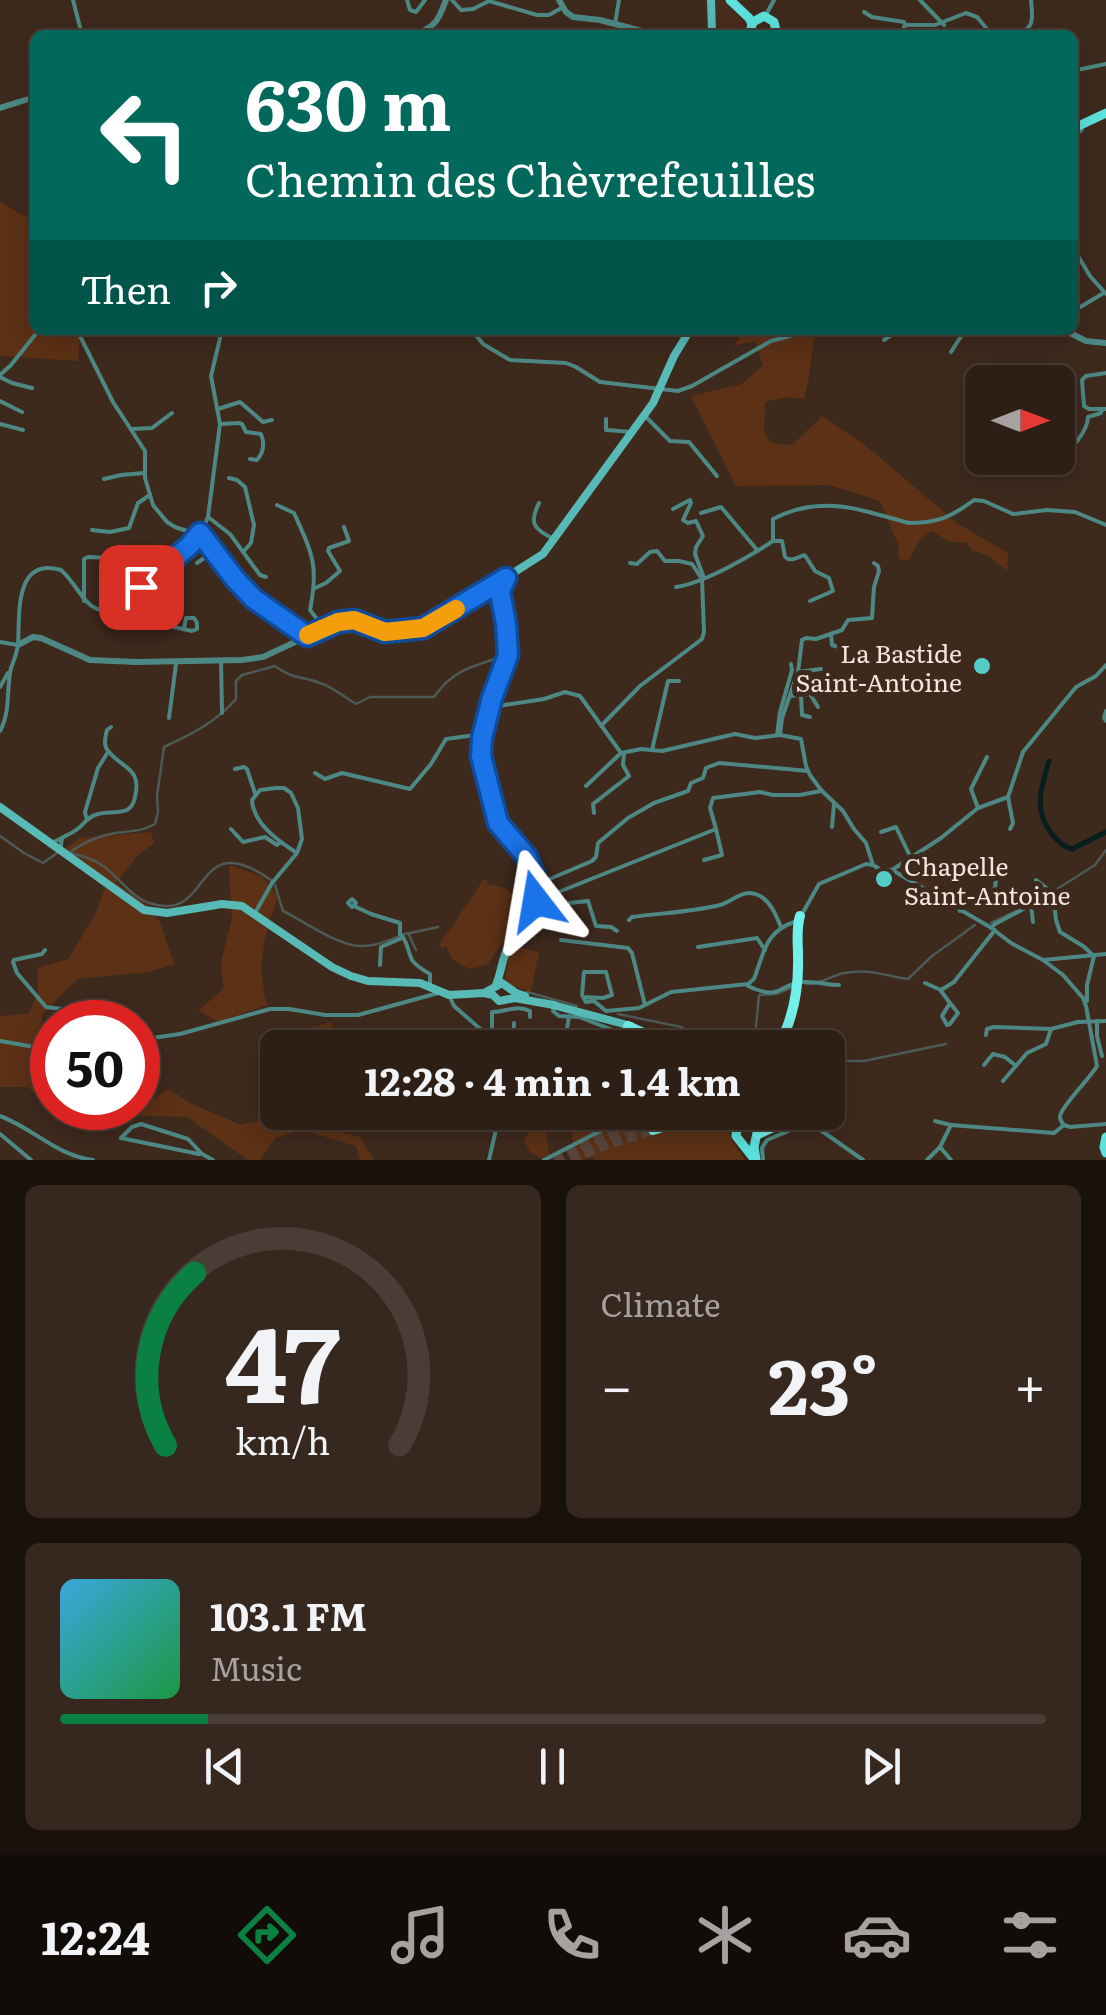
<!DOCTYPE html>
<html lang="en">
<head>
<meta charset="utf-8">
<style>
	:root { --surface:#2e1f16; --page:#36271f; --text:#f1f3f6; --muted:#a7a2a1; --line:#493d35; --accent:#0b8043 }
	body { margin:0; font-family:Literata,serif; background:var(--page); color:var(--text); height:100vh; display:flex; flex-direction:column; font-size:38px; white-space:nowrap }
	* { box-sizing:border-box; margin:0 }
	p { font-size:32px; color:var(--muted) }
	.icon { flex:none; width:55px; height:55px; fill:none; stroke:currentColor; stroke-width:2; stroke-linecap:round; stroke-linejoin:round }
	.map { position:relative; height:1160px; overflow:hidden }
	.panel { display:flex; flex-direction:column; gap:25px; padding:25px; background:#19110c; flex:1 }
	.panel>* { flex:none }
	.guide { position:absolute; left:30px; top:30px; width:1048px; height:305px; border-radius:15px; box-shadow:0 5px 25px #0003,0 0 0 2px var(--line); background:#00695c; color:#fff; overflow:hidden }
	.needle { width:65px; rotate:90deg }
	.fabs { position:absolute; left:965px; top:365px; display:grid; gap:20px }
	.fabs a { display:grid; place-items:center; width:110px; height:110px; border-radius:15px; background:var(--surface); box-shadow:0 5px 25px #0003,0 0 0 2px var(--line); font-size:50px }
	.speed { position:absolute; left:30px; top:1000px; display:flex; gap:20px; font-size:50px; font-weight:700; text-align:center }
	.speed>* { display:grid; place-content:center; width:130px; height:130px; border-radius:50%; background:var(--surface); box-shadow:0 5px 25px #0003,0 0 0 2px var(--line); line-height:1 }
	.speed .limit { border:15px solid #d22; background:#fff; color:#111 }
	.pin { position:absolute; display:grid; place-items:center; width:85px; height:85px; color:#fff; margin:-42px; border-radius:20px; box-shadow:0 5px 15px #0006 }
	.me { position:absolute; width:110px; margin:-55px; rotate:346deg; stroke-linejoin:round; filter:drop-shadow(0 0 8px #0008) }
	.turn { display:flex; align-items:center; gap:35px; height:210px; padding:0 50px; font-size:45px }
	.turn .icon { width:130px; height:130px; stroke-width:2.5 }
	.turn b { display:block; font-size:70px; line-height:85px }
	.then { display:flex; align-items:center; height:95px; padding:0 50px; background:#0003; gap:20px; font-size:38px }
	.big { font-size:75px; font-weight:700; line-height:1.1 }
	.panel .tile { flex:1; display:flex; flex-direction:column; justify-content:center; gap:15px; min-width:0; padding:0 35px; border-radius:15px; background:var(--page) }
	.panel .dial { align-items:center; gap:0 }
	.dial svg { height:260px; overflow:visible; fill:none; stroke:var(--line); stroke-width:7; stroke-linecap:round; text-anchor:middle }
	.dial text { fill:var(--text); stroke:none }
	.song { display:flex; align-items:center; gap:30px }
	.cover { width:120px; height:120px; border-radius:15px; background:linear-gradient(135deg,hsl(200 70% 55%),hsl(140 70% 35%)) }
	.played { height:10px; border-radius:5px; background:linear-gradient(90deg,var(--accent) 15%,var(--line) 15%) }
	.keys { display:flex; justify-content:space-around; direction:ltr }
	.heat { display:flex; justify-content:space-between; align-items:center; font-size:55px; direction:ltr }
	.panel .tiles { flex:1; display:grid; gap:25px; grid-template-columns:1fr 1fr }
	.tile:last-child { grid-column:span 2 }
	.trip { position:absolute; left:260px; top:1030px; width:585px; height:100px; border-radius:15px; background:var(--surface); box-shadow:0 5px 25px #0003,0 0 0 2px var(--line); font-weight:700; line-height:100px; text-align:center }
	.tabs { display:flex; height:160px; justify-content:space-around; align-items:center; background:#120c09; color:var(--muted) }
	.tabs .icon { width:70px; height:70px }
	.tabs .current { color:var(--accent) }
	.tabs b { font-size:45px; color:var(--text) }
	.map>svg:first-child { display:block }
	.built { fill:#482c1c }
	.green { fill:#5c3116 }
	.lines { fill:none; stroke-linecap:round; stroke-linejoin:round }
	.stream { stroke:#4d5a57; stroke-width:2.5 }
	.canal { stroke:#061e1d; stroke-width:5 }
	.trunk-tunnel { stroke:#59453a; stroke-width:10; stroke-dasharray:10 5; stroke-linecap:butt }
	.minor { stroke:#4d8885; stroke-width:4 }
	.tertiary { stroke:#4d8885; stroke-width:6 }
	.secondary { stroke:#57bab6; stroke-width:8 }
	.primary { stroke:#5ce1dc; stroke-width:9 }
	.trunk { stroke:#72f0ea; stroke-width:10 }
	.route-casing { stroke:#114b97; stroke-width:25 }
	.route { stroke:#1a73e8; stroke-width:18 }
	.slow { stroke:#f59e0b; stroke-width:18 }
	.poi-dot { fill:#54cdc9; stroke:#3e291d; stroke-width:4 }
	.labels { text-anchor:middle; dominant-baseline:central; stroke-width:10; stroke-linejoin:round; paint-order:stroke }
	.poi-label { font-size:25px; fill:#f4e5dd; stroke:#3e291d; text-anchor:end }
</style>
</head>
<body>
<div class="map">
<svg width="1106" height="1160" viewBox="0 0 1106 1160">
	<rect width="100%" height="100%" fill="#3e291d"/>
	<!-- built -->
	<g class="built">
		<polygon points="714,0 738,0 746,19 744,31 747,35 717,35"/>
		<polygon points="917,857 925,864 931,866 941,878 933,891 909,879 905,874 904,869 907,865"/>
	</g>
	<!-- green -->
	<g class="green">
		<polygon points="0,202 35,222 35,330 80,330 78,361 0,356"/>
		<polygon points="745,330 815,330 809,377 804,399 786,397 765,402 764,433 772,443 792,445 822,416 865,445 957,523 1008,553 1007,571 988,555 973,551 966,542 950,542 931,531 918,542 909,560 899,559 898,544 880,501 829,485 736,486 691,396 742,384 763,365 755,341 734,346"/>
		<polygon points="151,832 154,843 137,856 116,883 147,904 160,922 174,964 149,972 77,979 43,1014 38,1044 52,1050 52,1107 44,1104 28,1087 0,1087 0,1016 29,1013 38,994 37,968 68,959 96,913 106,886 63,850 80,838"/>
		<path d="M230,865L262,877L278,896C264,937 256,962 267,1005L219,1022L198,1011L223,989L221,961L232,918L229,879Z"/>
		<path d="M484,879L488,882L487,885C506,884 522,896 520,917L487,965L469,969L451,958L446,945L443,948L439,945Z"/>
		<polygon points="511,946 539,952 531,992 513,986 505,979"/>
		<polygon points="332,1022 335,1047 290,1047 291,1033"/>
		<polygon points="169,1089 190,1103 241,1125 281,1115 281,1113 312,1113 321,1127 360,1137 374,1160 360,1160 356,1146 302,1130 275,1138 260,1160 248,1160 187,1117 113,1115 99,1125 54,1108 138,1108 138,1101 150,1101"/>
		<polygon points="551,1113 624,1113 682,1128 701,1123 730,1134 732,1141 745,1160 596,1160 593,1158 573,1160 572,1126 565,1122 546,1125 549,1154 542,1159 531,1153 524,1142 534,1117"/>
	</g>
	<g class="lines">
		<!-- stream -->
		<g class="stream">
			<polyline points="0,836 24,853 43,863 57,853"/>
			<path d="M70,852C84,842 98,836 115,833C129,831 141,832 155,824L158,812L157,796L164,747C192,734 216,722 236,699V681L242,675L275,666C296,681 300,675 320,683C333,687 344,697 356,704L370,697H434C453,670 471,667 501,657"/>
			<path d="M70,853C80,855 91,858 100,864C123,878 131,904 165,906C209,909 199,829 271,880"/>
			<path d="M275,885L283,911C304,921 339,947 363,946C379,946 393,938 408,933L416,950"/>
			<polyline points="1054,891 1095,865 1106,850"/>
			<polyline points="991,923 1043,898"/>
			<polyline points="410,933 438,927"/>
			<path d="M806,984C820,985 830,976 844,973C872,968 883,976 908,979L932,956L975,925"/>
			<polyline points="527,992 577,1006"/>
			<polyline points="618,1014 681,1027 720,1048"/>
			<polyline points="754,1048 759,995 776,994 793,987"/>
			<polyline points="828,1061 864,1061 946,1044"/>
		</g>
		<!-- canal -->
		<path class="canal" d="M1049,761C1041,787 1033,812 1052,834C1059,842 1062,846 1072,849L1106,832"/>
		<!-- trunk-tunnel -->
		<g class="trunk-tunnel">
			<polyline points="554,1160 580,1146 629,1127"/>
			<polyline points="571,1160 599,1147 653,1130"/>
		</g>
		<!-- minor -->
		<g class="minor">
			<polyline points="73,0 82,35"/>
			<polyline points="407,0 410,10 416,12 425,0"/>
			<polyline points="452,0 461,10 473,9 489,1 537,15 549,15 563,7"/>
			<polyline points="920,0 944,25"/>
			<polyline points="864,12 872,17 904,22 905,25"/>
			<polyline points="767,13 774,0"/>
			<polyline points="615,24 619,0"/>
			<polyline points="618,35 624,32"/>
			<polyline points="901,35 905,25 935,25 966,13 977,17 992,35"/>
			<path d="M1014,35C1035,29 1033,20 1031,0"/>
			<polyline points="1072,71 1106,64"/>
			<polyline points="1072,139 1082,129"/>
			<polyline points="1072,246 1090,276 1106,294"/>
			<polyline points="1072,312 1102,294"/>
			<polyline points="77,330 113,402 145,451 145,478 153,505 167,522 175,527 199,535"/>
			<polyline points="472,330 483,344 510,360 566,363 576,367 600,382 678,391 692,386 771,341 790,336 801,330"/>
			<polyline points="884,340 899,330"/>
			<polyline points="951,352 965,330"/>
			<polyline points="1106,373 1086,376 1082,380 1084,406 1089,409 1106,409"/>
			<polyline points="0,375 11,365 39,330"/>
			<polyline points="0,377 12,383 32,388"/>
			<polyline points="0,401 22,412"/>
			<polyline points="218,409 240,402 263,422 272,420"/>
			<polyline points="644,415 670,441 689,442 717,476"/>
			<polyline points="606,419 606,430 632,432"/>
			<polyline points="0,424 23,430"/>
			<path d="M220,424L239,423L242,424L246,432L261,434C265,444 264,452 257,460L250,459"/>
			<polyline points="132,429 152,428 172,413"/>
			<path d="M1058,457C1071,452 1088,430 1088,417L1101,413L1102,409"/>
			<polyline points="1038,458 1056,458"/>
			<polyline points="229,478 237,480 245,487 254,525 251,543 243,552"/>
			<polyline points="104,479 121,475 144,473"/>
			<path d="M539,503C529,523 533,529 554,539"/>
			<path d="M277,505L294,513C312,553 319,565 310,610L324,628"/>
			<polyline points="673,509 690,500 691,503 683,520 688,523 696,521 703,536 696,547 695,554 704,578"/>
			<polyline points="701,513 721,507 758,551"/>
			<polyline points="208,517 230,534 260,575 266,577"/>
			<polyline points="92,530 110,532 129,528 138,503 150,495"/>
			<polyline points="201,533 235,579 254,599 307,636"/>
			<path d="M773,541V519C821,494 861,510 909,523C938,523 951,517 974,500L984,501L1013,514L1047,510L1075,512L1106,525"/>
			<path d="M773,541H782L785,557C791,562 796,558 804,555L806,557L815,571L829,578L833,591L810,601"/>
			<polyline points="197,563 214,551"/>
			<polyline points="630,563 637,564 650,552 657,551 665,561 679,561 692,564 702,579"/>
			<polyline points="156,573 174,627 192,631 197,629 197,623 194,618 186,618 184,628"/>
			<path d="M676,587C704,583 749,557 773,541"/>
			<polyline points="315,588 326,583 340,571 328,551 329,548 349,541 344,527"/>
			<polyline points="84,601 84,559 88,557 112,558"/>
			<polyline points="831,634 832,645 842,648"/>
			<polyline points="0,642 18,645"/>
			<polyline points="221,660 222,713"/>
			<polyline points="798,672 821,669"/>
			<polyline points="0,687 8,673"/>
			<polyline points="801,695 802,715 810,717"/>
			<polyline points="790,696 810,694 818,707"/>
			<path d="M491,707L544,699L565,692L580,696L621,753L641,749L662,751L735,734L755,738L780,735L801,739L806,766L810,775L821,790L843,811L854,829L866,843L873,865L881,870H892L990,927L1011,943L1043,960L1063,975L1083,998L1086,1006L1097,1066C1091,1077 1059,1109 1060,1117C1060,1120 1062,1123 1064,1125L1070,1127L1106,1124"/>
			<polyline points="1106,711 1104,718 1106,721"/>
			<polyline points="169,718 176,664"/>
			<polyline points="601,726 640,686 702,639 704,632 702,579"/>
			<path d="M0,731C11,711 6,689 11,668C14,660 17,653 18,645C20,617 13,556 61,570C83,589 89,628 126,601L189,546L201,533L208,517L220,424L211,376L222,330"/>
			<polyline points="777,735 780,712 792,670 791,664"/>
			<polyline points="780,735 782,718 798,672 802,640 806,638 816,639 842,630 848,620 872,618 874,587 879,571 878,566 874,563"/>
			<polyline points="652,750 668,681 679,681"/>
			<polyline points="235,769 244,767 247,769 255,793"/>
			<polyline points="315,773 325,779 342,773 410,789 431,764 446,739 483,734"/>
			<polyline points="586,786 621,753"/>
			<polyline points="1008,797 1013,823 1010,829"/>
			<polyline points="978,808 971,789 987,757"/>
			<polyline points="594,813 593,804 629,776 623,765 624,754"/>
			<polyline points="86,817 85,812 98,768 108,752"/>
			<polyline points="832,827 834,804"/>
			<polyline points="231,829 243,842 265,837 277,845 281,842"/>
			<polyline points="881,832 896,827 911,858"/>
			<path d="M62,838C67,835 72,833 76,830C84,825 86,818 95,815C105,811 117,814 127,810C132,807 134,803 135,797C142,768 123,769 109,752C103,746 105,738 107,730L111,727"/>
			<polyline points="51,843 62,838 60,851"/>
			<polyline points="704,860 722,855 716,829"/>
			<polyline points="892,870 941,838 978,808 1008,797 1023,752 1076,687 1096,676 1106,665"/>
			<polyline points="1036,880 1053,893 1056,920 1060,932 1083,946 1094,956 1087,985 1087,1001"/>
			<polyline points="538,884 592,861 596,857 598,843 628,818 654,803 688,791 691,783 703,778 706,768 719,763 808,771"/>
			<polygon points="352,899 356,903 352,907 348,903"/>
			<polyline points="536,901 716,829 710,808 713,798 760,792 773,795 800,795 821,791"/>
			<path d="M354,906L371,914L400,923V934C408,941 407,950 412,960C416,966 423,970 430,974V985"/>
			<polyline points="533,907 588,901 596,926 611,927 617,931"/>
			<polyline points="960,911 966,904 995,888 996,879 1000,875"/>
			<path d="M255,913L272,883L297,853L302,839L298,808L291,793L284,788H276L260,790L252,800C253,823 278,841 297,853"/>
			<polyline points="801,916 819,884 866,864 873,865"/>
			<path d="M629,920L632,917C661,913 692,912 720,905C734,901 743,888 758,895C770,900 776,915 781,927"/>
			<polyline points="991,928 995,924 1031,905 1033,922"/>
			<polyline points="561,940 628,948 632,953 645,1005"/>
			<polyline points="698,947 757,938 765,950"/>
			<polyline points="45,950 42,954 14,960 13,962 17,973 46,1007 78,1011 99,1022"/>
			<polyline points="1043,960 1106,954"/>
			<polyline points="380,965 381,947 402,938"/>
			<polyline points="925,983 941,990 954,982 995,930"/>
			<path d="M748,986C783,1002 776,984 804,982C816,981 827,985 839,985"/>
			<polyline points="941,991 950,1003 942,1016 947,1025 950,1024 958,1013 950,1003"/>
			<polyline points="449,995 454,1006 502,1048"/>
			<polyline points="584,997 603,998 612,995 606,972 584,972 582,995 586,1002"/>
			<path d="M586,1002L594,1001L606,1011L639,1008L671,992L748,984L754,979C764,953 765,932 794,922"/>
			<polyline points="554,1005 553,1011 559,1016 579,1017 659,1048"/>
			<polyline points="1097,1021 1097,1036 1102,1056"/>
			<polyline points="986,1035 987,1029 994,1027 1051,1029"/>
			<path d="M492,1039V1012C506,1012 517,1004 530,1011V1017"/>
			<polyline points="138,1040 180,1034 270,1009 289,1009 325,1015 358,1015 442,992"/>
			<polyline points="0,1041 52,1050"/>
			<polyline points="513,1048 514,1023"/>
			<polyline points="536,1048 539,1045 553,1047"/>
			<polyline points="567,1048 565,1042 569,1016"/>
			<polyline points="618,1048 622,1033"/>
			<polyline points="984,1065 993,1054 1005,1057 1015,1065"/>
			<polyline points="1003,1081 1027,1053 1046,1044 1051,1029 1078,1022 1106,1021"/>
			<polyline points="525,1112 528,1116 541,1112"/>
			<path d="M0,1116C33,1128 57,1156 93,1160"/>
			<polyline points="935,1121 951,1125"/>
			<polyline points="0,1134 31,1160"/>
			<polyline points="121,1138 132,1127 141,1124 188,1139 202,1154 213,1160"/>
			<polyline points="121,1138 199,1154"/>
			<polyline points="940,1147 951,1160"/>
			<polyline points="489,1160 500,1112"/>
			<polyline points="544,1160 606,1128 653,1112"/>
			<polyline points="763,1160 762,1148 767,1140 803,1125 819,1129 863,1160"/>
			<polyline points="927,1160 940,1147 951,1125 1054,1133 1064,1125"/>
		</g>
		<!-- tertiary -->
		<g class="tertiary">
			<polyline points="559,0 566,12 573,17 600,20 657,35"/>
			<polyline points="626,34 626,35"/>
			<path d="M413,35C436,27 438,21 446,0"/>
			<polyline points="0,108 35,97"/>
			<polyline points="1064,330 1086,341 1106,343"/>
			<polyline points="18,645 33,637 41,638 90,660 136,662 242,660 263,657 338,622 353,620 385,633 423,628 499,582"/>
		</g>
		<!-- secondary -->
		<g class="secondary">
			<polyline points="711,0 712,32"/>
			<polyline points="506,625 507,658 490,708 482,738 481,756 499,829 529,862"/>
			<polyline points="506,626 496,590 499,582 543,554 653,403 674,356 690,330"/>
			<polyline points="0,807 144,910 167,913 222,904 242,906 332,967 351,976 368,981 420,983 449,995 484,993 493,995 499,1001 515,998 554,1005"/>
			<path d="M496,985C501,973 502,959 508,947C525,908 547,910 529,861"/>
			<polyline points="486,992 502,983 516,993 525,996"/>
			<polyline points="553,1005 631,1026"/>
			<polyline points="649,1032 670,1038 686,1048"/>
			<polyline points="744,1112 750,1121"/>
		</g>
		<!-- primary -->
		<g class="primary">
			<polyline points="730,0 749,18 752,24"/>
			<polyline points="753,35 751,28 753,22 764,16 774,22 777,35"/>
			<polyline points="1072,129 1106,113"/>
			<polyline points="1106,1137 1104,1147 1106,1153"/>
			<polyline points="755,1160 736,1136 737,1127 742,1122 752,1122 758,1128 754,1147 756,1160"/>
		</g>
		<!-- trunk -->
		<g class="trunk">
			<polyline points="628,1026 677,1048"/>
			<path d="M777,1048C794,1019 799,989 798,956C798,942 796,929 800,916"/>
			<polyline points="629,1127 686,1112"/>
			<polyline points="653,1130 710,1112"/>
			<polyline points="758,1134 790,1119 799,1112"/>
		</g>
	</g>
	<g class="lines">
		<!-- route casing -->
		<g class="route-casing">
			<polyline id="route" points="141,587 189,546 200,533 235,579 254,599 307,636 338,622 354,620 385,632 423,628 506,578 500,591 506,624 508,655 492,698 482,738 481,756 498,823 527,857 533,873 536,901"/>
		</g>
		<!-- route -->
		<use href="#route" class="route"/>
		<!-- slow -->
		<polyline class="slow" points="308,635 338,622 354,620 385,632 423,628 456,609"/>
	</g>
	<!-- markers -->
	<g class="poi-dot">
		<circle cx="982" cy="666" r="10"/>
		<circle cx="884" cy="879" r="10"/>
	</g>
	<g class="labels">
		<!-- poi labels -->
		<g class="poi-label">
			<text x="962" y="652">La Bastide<tspan x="962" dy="29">Saint-Antoine</tspan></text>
			<text x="904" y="865" text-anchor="start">Chapelle<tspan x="904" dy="29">Saint-Antoine</tspan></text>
		</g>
	</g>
</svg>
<div class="fabs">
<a><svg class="needle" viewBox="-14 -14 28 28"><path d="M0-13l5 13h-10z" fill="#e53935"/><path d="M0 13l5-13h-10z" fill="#a7a2a1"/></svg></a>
</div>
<div class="speed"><div class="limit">50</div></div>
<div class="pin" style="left:141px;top:587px;background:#d93025"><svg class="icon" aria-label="arrive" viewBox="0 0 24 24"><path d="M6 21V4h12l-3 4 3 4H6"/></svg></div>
<svg class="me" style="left:536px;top:901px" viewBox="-20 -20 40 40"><path d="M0-17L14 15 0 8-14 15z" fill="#1a73e8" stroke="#fff" stroke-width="4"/></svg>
<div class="trip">12:28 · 4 min · 1.4 km</div>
<div class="guide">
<div class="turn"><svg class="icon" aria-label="left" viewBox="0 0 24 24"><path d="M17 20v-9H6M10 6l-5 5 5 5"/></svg><div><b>630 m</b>Chemin des Chèvrefeuilles</div></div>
<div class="then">Then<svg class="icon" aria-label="right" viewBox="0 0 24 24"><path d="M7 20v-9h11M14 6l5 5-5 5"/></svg></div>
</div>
</div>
<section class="panel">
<div class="tiles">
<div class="tile dial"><svg viewBox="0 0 100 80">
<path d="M14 69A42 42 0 1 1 86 69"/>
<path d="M14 69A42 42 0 0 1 23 16" stroke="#0b8043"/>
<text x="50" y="56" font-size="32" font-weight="700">47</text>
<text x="50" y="72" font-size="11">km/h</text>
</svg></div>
<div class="tile"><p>Climate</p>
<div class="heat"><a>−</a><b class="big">23°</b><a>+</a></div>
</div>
<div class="tile">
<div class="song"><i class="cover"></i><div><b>103.1 FM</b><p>Music</p></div></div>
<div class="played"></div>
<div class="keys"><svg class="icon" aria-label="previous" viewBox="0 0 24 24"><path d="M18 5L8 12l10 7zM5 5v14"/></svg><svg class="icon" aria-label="pause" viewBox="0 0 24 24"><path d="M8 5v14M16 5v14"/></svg><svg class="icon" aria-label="next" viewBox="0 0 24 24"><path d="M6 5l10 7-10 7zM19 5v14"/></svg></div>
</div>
</div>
</section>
<nav class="tabs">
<b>12:24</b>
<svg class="icon current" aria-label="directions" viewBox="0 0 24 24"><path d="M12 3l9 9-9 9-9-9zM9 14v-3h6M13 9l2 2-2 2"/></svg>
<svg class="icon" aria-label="music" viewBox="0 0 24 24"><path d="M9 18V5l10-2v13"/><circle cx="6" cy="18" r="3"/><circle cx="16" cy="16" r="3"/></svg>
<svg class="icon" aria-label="phone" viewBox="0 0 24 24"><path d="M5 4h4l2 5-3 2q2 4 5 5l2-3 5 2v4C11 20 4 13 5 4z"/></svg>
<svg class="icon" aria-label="climate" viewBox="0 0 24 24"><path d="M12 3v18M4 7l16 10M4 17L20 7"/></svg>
<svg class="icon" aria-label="car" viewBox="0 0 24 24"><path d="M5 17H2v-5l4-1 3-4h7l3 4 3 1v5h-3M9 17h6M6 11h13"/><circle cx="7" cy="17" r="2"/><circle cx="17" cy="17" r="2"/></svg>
<svg class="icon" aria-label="filters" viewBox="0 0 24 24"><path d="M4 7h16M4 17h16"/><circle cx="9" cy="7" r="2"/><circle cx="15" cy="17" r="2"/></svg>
</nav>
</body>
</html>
